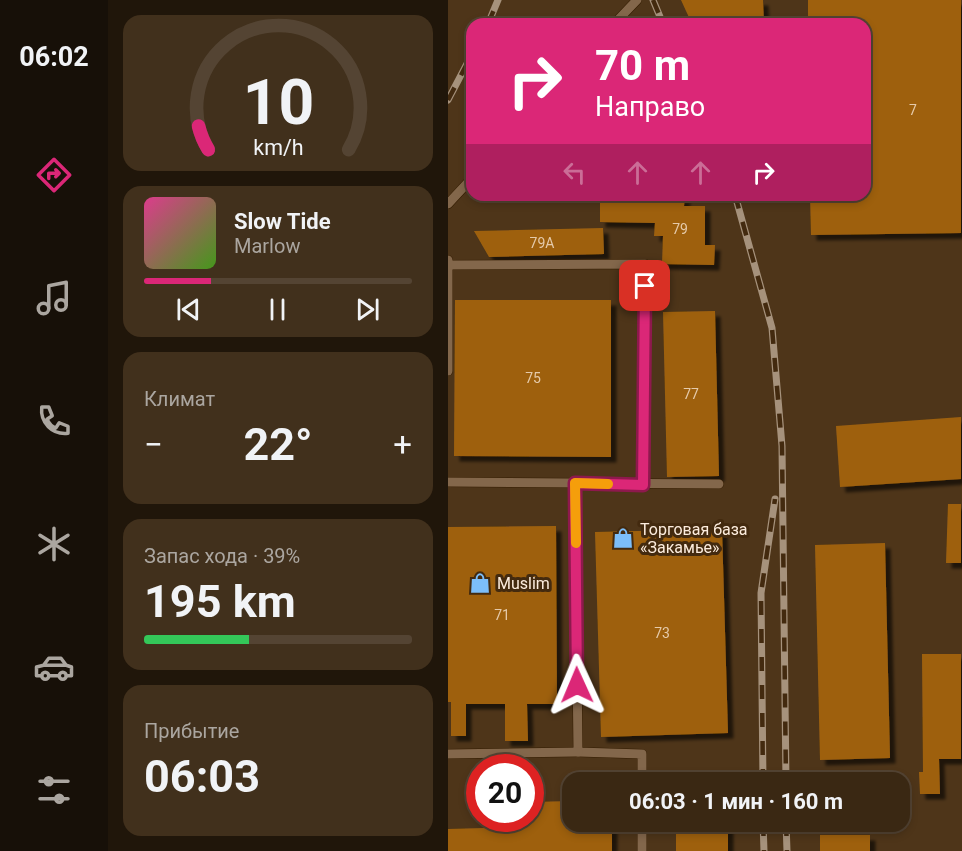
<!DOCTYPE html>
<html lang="ru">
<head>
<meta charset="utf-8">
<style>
	:root { --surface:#3a2813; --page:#41301c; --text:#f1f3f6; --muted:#aba6a0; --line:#544433; --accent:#db2777 }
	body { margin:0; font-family:Roboto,sans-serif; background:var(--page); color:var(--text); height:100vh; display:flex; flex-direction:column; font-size:22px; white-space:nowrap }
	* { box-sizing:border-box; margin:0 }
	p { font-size:20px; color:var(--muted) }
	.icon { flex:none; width:33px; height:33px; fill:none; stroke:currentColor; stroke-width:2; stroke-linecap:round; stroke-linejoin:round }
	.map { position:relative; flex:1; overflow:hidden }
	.sheet { display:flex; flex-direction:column; gap:15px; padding:15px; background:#20160a; width:340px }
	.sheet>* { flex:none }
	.hud { position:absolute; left:18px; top:18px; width:405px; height:183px; border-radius:18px; box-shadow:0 3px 9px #0003,0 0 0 2px var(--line); background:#db2777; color:#fff; overflow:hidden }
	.speed { position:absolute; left:18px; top:754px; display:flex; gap:12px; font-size:30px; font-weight:700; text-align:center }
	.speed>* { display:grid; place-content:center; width:78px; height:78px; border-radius:50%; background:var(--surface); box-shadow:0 3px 9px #0003,0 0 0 2px var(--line); line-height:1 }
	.speed .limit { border:9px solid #d22; background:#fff; color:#111 }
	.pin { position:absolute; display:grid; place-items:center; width:51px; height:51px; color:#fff; margin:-26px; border-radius:12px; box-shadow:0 3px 9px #0006 }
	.me { position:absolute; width:66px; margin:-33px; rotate:359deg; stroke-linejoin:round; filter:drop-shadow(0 0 4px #0008) }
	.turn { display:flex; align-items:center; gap:21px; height:126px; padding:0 30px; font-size:27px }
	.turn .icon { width:78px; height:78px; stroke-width:2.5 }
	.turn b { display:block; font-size:42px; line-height:51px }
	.lanes { display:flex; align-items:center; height:57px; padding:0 30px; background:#0003; justify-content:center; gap:30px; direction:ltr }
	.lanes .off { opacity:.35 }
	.big { font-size:45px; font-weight:700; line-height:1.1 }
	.sheet .widget { flex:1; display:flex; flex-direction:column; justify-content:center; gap:9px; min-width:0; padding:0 21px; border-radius:18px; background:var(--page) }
	.sheet .dial { align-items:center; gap:0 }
	.dial svg { height:156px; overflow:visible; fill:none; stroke:var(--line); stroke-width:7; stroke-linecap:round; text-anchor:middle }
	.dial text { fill:var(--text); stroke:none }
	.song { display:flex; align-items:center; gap:18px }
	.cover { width:72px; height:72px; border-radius:9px; background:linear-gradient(135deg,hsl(330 70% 55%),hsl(100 70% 35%)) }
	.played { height:6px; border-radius:3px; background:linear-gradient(90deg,var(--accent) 25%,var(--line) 25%) }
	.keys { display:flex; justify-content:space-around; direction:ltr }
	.heat { display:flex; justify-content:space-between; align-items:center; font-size:33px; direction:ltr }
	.charge { height:9px; border-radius:4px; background:linear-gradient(90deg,#34c759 39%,var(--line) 0) }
	.trip { position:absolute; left:114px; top:772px; width:348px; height:60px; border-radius:18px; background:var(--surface); box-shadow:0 3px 9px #0003,0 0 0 2px var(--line); font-weight:700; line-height:60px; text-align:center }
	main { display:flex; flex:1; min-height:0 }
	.menu { display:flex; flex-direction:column; width:108px; justify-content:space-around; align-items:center; background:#171008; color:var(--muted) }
	.menu .icon { width:42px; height:42px }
	.menu .active { color:var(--accent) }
	.menu b { font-size:27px; color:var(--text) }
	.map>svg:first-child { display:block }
	.building { fill:#9e610f; filter:url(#shadow) }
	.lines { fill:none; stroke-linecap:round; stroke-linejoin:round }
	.lane-casing { stroke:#331c01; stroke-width:10 }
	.lane { stroke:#83674b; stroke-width:9 }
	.rail-casing { stroke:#a6927c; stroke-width:7 }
	.rail { stroke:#432a0f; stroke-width:4.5; stroke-dasharray:14; stroke-linecap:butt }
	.route-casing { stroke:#8e194d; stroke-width:15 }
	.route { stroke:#db2777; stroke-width:10 }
	.slow { stroke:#f59e0b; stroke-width:10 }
	.labels { text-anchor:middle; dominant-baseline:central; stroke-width:6; stroke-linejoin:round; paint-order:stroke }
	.number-label { font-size:14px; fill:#e5caaa }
	.poi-label { font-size:16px; fill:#fdedde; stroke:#432a0f; text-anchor:start }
</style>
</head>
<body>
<main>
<nav class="menu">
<b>06:02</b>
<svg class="icon active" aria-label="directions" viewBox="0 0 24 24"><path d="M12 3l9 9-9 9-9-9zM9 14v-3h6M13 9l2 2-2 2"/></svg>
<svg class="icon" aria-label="music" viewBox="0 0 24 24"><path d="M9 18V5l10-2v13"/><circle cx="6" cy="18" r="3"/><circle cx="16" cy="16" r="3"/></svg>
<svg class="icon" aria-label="phone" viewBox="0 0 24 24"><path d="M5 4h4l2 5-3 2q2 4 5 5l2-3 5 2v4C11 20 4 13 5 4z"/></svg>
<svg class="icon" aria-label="climate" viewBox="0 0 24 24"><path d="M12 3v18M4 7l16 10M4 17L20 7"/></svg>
<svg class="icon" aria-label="car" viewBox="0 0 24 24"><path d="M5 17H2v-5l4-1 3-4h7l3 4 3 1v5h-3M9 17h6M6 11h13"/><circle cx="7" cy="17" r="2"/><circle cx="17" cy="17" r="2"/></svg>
<svg class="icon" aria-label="filters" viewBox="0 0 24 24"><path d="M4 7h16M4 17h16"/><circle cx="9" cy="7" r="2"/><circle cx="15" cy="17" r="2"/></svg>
</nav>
<section class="sheet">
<div class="widget dial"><svg viewBox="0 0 100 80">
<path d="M14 69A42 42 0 1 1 86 69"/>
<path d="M14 69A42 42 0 0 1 9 57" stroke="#db2777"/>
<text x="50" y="56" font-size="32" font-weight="700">10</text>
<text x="50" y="72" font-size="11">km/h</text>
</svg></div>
<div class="widget">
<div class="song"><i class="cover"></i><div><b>Slow Tide</b><p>Marlow</p></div></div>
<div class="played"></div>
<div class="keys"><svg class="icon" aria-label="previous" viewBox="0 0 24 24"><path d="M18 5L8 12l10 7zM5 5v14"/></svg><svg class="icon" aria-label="pause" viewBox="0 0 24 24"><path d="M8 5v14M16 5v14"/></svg><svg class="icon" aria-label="next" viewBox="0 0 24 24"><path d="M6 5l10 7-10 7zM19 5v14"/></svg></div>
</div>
<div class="widget"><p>Климат</p>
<div class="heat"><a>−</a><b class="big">22°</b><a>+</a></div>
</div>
<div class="widget"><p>Запас хода · 39%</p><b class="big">195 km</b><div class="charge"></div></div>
<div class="widget"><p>Прибытие</p><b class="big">06:03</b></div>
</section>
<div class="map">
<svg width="514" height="851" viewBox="0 0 514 851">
	<defs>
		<filter id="shadow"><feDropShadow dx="5.5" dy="5.5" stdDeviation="1.5" flood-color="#0009"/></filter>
	</defs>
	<rect width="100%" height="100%" fill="#4e3519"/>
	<!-- building -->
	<g class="building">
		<polygon points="233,0 315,0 316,24 244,24"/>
		<polygon points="360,0 513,0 513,233 363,235 362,195 417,195 417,24 360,24"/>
		<polygon points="152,195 237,197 236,206 257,206 257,245 267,245 266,265 214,264 215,236 206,236 207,223 152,222"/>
		<polygon points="155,228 156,254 41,257 26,231"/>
		<polygon points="7,300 163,300 163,457 6,456"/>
		<polygon points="267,311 271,476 219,477 215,312"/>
		<polygon points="513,417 513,479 392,487 388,426"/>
		<polygon points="500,504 513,504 513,563 498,563"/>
		<polygon points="108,526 109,704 79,704 80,741 57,741 57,704 18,704 18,736 3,736 3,702 0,702 0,527"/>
		<polygon points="274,529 280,733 153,737 147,532"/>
		<polygon points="437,543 442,758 372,760 367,545"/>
		<polygon points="474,654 513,654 513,759 491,759 492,794 472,794 471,772 475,772"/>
		<polygon points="124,801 124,822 151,822 151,825 164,825 164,851 0,851 0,829 76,827 76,819 82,819 82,802"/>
		<rect x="228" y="822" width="52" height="29"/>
		<rect x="372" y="835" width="50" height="16"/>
	</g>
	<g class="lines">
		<!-- lane casing -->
		<g class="lane-casing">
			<g id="lane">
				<polyline points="166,24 189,0"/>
				<polyline points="0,204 24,178"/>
				<polyline points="0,260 0,371"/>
				<polyline points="2,265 197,264 195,485"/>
				<polyline points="0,482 127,483 130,752 194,754 194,783"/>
				<polyline points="127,483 271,484"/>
				<polyline points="0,754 130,752"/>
				<polyline points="194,822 194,851"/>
			</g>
		</g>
		<!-- lane -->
		<use href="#lane" class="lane"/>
		<!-- rail casing -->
		<g class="rail-casing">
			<g id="rail">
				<polyline points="205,0 215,24"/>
				<polyline points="40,24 50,0"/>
				<polyline points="0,100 24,54"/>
				<polyline points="287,195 324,328 334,446 338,783"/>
				<polyline points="315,783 313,593 327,499"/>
				<polyline points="315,822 316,851"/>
				<polyline points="338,822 339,851"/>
			</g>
		</g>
		<!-- rail -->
		<use href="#rail" class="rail"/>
	</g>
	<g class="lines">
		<!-- route casing -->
		<g class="route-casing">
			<polyline id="route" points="129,685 127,483 195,485 197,286"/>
		</g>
		<!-- route -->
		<use href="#route" class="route"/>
		<!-- slow -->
		<polyline class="slow" points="128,543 127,483 160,484"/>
	</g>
	<!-- icons -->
	<defs>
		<g id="shop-bare" transform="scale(1.62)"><path d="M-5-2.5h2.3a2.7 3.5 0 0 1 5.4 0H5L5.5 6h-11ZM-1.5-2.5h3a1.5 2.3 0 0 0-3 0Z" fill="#7cbef9" stroke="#432a0f" stroke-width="2.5" paint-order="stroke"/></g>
	</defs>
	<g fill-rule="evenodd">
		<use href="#shop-bare" x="175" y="538"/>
		<use href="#shop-bare" x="32" y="583"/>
	</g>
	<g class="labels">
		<!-- number labels -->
		<g class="number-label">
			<text x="465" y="110">7</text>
			<text x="232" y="229">79</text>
			<text x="94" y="243">79А</text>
			<text x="85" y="378">75</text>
			<text x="243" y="394">77</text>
			<text x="54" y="615">71</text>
			<text x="214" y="633">73</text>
		</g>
		<!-- poi labels -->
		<g class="poi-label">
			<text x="192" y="529">Торговая база<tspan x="192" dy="18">«Закамье»</tspan></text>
			<text x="49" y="583">Muslim</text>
		</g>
	</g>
</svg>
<div class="speed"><div class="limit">20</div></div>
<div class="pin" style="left:197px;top:286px;background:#d93025"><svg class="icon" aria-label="arrive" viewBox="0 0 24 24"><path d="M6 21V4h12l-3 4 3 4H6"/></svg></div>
<svg class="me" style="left:129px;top:685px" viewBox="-20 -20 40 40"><path d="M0-17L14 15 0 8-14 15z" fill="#db2777" stroke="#fff" stroke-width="4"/></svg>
<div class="trip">06:03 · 1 мин · 160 m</div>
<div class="hud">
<div class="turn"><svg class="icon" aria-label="right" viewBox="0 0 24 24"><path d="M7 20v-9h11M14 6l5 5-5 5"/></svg><div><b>70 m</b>Направо</div></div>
<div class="lanes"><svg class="icon off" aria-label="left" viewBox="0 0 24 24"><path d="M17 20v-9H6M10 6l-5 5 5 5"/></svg><svg class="icon off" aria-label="ahead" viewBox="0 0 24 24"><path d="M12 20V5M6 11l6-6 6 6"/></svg><svg class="icon off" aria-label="ahead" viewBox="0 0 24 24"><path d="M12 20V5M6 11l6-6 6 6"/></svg><svg class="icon" aria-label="right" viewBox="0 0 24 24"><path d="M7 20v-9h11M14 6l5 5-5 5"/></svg></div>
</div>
</div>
</main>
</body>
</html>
